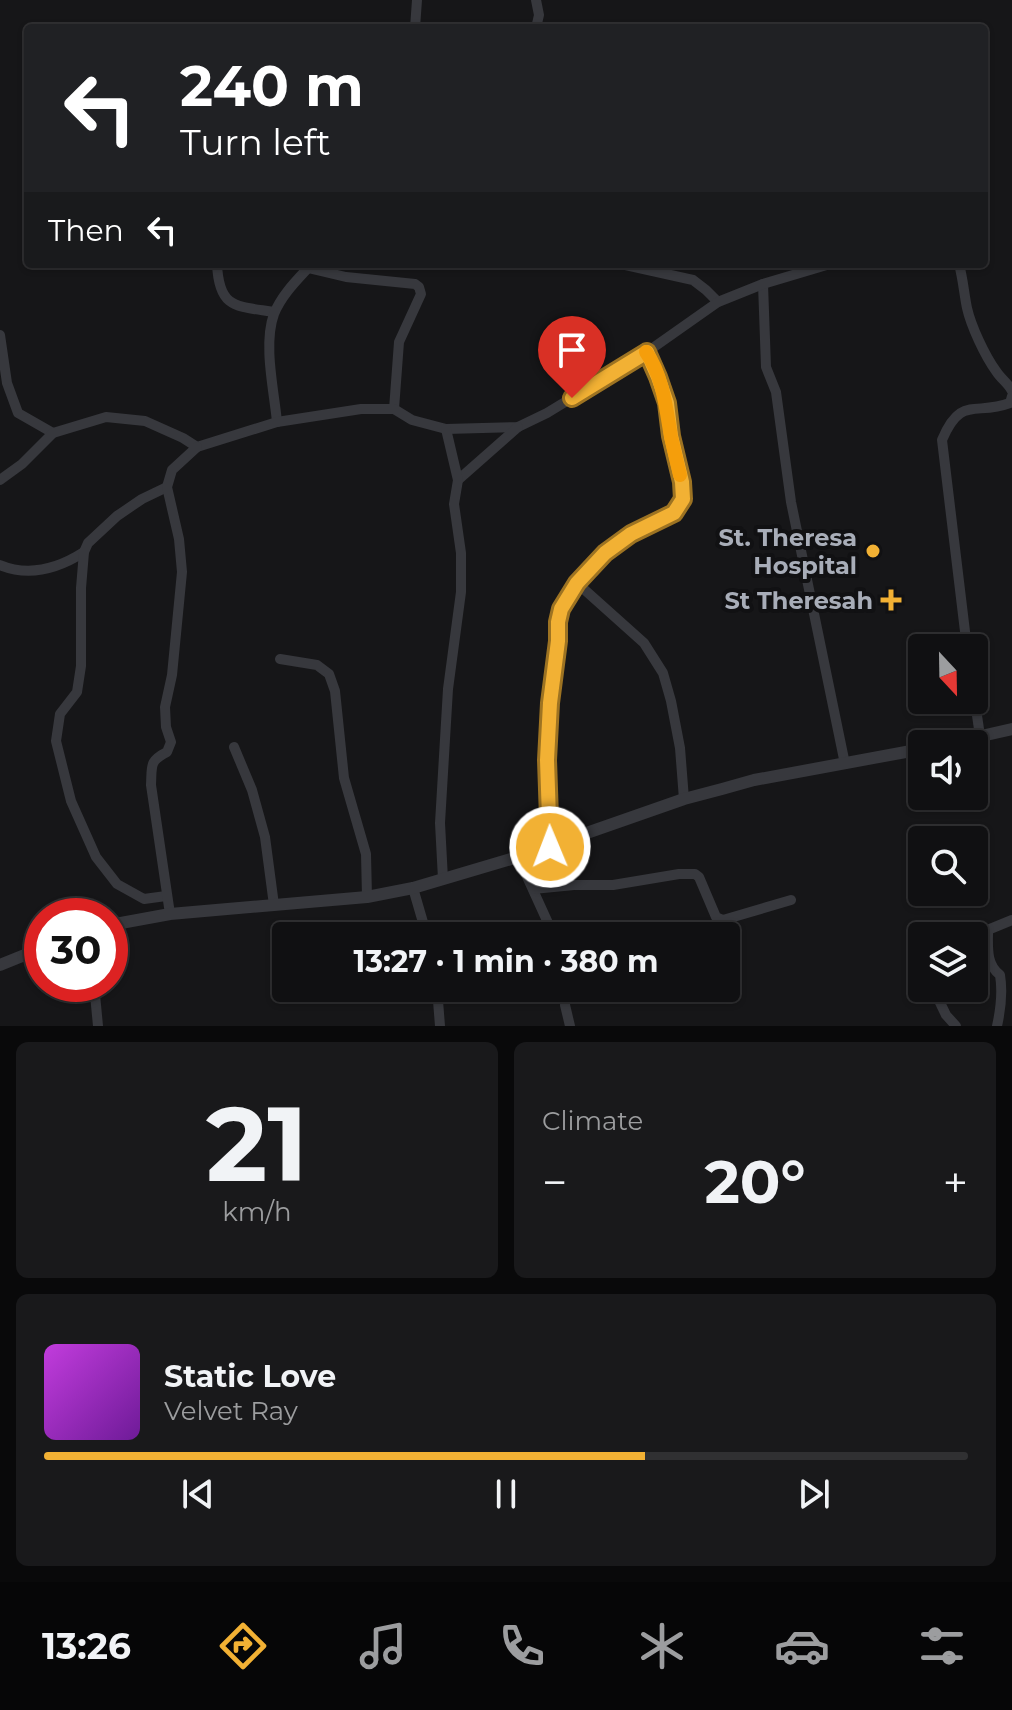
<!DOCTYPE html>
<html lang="en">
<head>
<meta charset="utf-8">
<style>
	:root { --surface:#101012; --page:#19191b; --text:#f1f3f6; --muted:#9c9d9f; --line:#303032; --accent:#f2b134 }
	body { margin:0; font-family:Montserrat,sans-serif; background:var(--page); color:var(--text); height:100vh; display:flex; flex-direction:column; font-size:30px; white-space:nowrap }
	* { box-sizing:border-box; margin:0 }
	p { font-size:26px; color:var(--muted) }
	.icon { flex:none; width:44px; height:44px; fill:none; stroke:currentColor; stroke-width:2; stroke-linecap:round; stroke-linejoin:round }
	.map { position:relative; height:1026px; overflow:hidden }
	.details { display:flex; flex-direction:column; gap:16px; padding:16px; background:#09090a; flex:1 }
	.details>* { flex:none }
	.banner { position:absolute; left:24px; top:24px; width:964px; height:244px; border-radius:8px; box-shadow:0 2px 6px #0004,0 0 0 2px var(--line); background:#202124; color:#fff; overflow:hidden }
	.needle { width:52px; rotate:158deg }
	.tools { position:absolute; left:908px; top:634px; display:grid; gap:16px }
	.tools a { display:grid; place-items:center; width:80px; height:80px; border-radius:8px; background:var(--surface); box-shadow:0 2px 6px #0004,0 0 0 2px var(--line); font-size:40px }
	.speed { position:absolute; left:24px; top:898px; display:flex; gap:16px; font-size:40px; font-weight:700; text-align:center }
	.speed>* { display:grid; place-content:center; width:104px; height:104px; border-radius:50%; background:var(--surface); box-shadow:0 2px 6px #0004,0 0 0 2px var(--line); line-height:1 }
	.speed .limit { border:12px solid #d22; background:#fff; color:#111 }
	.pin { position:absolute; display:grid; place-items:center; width:68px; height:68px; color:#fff; margin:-82px -34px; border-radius:50% 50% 50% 0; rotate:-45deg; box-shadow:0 0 8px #0007 }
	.pin .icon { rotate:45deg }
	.me { position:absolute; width:88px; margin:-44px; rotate:359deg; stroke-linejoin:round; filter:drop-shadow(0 0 6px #0008) }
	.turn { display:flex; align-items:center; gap:28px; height:168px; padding:0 24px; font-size:36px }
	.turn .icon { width:104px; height:104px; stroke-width:2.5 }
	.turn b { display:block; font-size:56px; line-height:68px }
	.then { display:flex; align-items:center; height:76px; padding:0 24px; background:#0003; gap:16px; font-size:30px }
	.big { font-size:60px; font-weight:700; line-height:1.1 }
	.details .widget { flex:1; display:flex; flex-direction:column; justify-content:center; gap:12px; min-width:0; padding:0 28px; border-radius:12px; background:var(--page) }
	.details .dial { align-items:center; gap:0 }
	.dial b { font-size:104px; line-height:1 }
	.song { display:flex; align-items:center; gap:24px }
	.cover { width:96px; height:96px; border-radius:12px; background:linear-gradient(135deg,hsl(290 70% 55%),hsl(280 70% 35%)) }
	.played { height:8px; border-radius:4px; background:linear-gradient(90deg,var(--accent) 65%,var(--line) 65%) }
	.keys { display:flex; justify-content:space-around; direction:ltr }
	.heat { display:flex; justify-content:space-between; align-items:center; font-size:44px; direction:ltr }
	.details .tiles { flex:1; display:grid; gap:16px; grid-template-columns:1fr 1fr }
	.widget:last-child { grid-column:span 2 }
	.trip { position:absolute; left:272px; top:922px; width:468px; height:80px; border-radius:8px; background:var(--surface); box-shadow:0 2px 6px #0004,0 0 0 2px var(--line); font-weight:700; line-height:80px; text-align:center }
	.menu { display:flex; height:128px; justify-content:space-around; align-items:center; background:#060607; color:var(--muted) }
	.menu .icon { width:56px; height:56px }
	.menu .current { color:var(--accent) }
	.menu b { font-size:36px; color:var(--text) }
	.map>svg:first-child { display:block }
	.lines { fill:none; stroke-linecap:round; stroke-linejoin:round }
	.minor { stroke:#37383d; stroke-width:10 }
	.tertiary { stroke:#37383d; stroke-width:12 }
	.route-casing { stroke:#9d7322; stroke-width:20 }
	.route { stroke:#f2b134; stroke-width:14 }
	.slow { stroke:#f59e0b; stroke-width:14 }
	.poi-dot { fill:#f2b134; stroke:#111113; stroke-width:3 }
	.labels { text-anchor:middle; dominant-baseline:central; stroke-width:8; stroke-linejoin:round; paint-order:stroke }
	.poi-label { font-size:24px; font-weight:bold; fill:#a8adb8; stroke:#111113; text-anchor:end }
</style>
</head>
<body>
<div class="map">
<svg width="1012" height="1026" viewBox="0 0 1012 1026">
	<rect width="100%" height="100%" fill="#161618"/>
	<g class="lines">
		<!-- minor -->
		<g class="minor">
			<polyline points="415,28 417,0"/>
			<polyline points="536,28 539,15 536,0"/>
			<path d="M217,264C219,309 236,306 274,312"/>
			<polyline points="621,264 693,280 706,290 718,302"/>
			<path d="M959,264C963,279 964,293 967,308C971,326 985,356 996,371C1001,379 1008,383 1012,391"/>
			<polyline points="308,268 346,277 415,284 419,287 421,294 399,342 394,409"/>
			<polyline points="763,284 766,367 776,392 791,502 845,764"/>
			<polyline points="0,335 7,383 18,413 53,433"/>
			<path d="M277,422C274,390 263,344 274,314C281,296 296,281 308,268L309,264"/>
			<polyline points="0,480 22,464 53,433 106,417 145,421 183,438 197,447 277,422 361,409 394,409 412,420 446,429 518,427 547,413 647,352 718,302 763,284 830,264"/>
			<polyline points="458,480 518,427"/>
			<path d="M0,565C29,577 59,568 84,552"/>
			<polyline points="577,583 644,643 663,673 671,701 680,748 684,799"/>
			<path d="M967,648L942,440C961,395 975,416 1010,403L1012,396"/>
			<polyline points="280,659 317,665 329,674 335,691 344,778 366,854 367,897"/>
			<polyline points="974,695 980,736"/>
			<polyline points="234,747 252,790 265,837 274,905"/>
			<polyline points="550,847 547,760 550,703 558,641 558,622 561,609 577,583 605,553 631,534 674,513 683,499 682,482 671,436 667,403 658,377 647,352"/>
			<polyline points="518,857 554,936"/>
			<polyline points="443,879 440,823 448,689 461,592 461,553 454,504 458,480 446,429"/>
			<polyline points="413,888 427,936"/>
			<polyline points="533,889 574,885 613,885 679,874 695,874 699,877 716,917 723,920 791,900"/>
			<polyline points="166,896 144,899 117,884 96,857 71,801 56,741 60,714 77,692 81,666 81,588 84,552 88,543 117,516 142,499 167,487"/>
			<path d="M170,914L151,785C152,766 149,761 167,752L171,742L166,727L165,707L172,675L182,572L179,539L167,487L172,470L197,447"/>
			<polyline points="914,936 922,961"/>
			<polyline points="94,984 98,1026"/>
			<polyline points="437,988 440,1026"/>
			<polyline points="567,988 565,1005 570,1026"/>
			<polyline points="933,988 946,1015 956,1026"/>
			<path d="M997,1026C1001,1008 1003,993 1000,975C986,964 988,948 988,932L990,929L1012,920"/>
		</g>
		<!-- tertiary -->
		<g class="tertiary">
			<polyline points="946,744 1012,729"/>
			<polyline points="110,925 170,914 367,897 413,888 518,857 684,799 722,789 754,780 922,749"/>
			<polyline points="0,965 42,948"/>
		</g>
	</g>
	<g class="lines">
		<!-- route casing -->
		<g class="route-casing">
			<polyline id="route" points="550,847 547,760 550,703 558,641 558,622 561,609 577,583 605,553 631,534 674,513 683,499 682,482 671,436 667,403 658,377 647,352 572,398"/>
		</g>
		<!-- route -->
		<use href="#route" class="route"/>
		<!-- slow -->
		<path class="slow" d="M646,352C663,376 666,408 671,437C674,450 677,463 680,475"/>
	</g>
	<!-- markers -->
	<g class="poi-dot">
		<circle cx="873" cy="551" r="8"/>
		<path d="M887 588h8v8h8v8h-8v8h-8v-8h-8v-8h8z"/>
	</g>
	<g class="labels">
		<!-- poi labels -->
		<g class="poi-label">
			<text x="857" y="537">St. Theresa<tspan x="857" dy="28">Hospital</tspan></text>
			<text x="873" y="600">St Theresah</text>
		</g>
	</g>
</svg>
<div class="tools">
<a><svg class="needle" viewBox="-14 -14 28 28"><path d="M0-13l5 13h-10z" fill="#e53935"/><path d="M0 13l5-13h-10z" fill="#9c9d9f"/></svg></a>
<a><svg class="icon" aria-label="sound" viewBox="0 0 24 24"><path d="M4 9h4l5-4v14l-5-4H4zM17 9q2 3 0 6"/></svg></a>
<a><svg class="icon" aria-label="search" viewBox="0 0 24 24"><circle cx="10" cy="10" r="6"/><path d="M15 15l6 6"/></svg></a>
<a><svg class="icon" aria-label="layers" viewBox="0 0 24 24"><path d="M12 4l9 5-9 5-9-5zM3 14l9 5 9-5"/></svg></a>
</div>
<div class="speed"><div class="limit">30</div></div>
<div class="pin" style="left:572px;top:398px;background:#d93025"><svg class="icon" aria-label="arrive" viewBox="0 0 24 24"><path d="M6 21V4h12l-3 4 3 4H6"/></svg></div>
<svg class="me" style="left:550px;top:847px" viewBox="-20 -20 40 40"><circle r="17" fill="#f2b134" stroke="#fff" stroke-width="3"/><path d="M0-11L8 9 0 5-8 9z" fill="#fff"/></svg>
<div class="trip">13:27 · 1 min · 380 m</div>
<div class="banner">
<div class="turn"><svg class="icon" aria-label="left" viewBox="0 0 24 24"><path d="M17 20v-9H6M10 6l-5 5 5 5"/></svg><div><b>240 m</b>Turn left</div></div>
<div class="then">Then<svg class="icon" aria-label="left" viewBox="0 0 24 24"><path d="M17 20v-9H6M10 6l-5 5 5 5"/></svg></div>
</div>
</div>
<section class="details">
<div class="tiles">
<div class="widget dial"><b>21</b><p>km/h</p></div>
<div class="widget"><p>Climate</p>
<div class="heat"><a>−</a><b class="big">20°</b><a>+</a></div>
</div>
<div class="widget">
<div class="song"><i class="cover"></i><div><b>Static Love</b><p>Velvet Ray</p></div></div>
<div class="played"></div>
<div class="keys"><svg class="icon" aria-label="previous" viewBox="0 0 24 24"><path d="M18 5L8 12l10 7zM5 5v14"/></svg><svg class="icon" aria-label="pause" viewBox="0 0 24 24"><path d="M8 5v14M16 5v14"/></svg><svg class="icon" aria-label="next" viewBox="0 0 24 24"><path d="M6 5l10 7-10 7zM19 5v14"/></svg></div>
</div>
</div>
</section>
<nav class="menu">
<b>13:26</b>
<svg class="icon current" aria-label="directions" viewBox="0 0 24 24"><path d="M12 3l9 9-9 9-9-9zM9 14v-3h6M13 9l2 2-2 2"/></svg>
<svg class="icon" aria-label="music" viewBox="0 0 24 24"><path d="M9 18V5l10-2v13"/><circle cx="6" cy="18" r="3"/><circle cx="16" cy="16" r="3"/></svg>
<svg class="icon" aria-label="phone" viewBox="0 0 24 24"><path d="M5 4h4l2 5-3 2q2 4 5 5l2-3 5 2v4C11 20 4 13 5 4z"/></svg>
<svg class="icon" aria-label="climate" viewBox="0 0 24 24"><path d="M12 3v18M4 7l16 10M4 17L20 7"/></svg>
<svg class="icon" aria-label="car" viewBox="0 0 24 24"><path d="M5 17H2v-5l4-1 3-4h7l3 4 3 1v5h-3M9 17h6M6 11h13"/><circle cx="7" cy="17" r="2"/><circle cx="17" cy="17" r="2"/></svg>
<svg class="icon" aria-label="filters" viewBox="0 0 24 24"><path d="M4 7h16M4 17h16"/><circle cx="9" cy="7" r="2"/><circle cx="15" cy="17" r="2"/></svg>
</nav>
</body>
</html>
